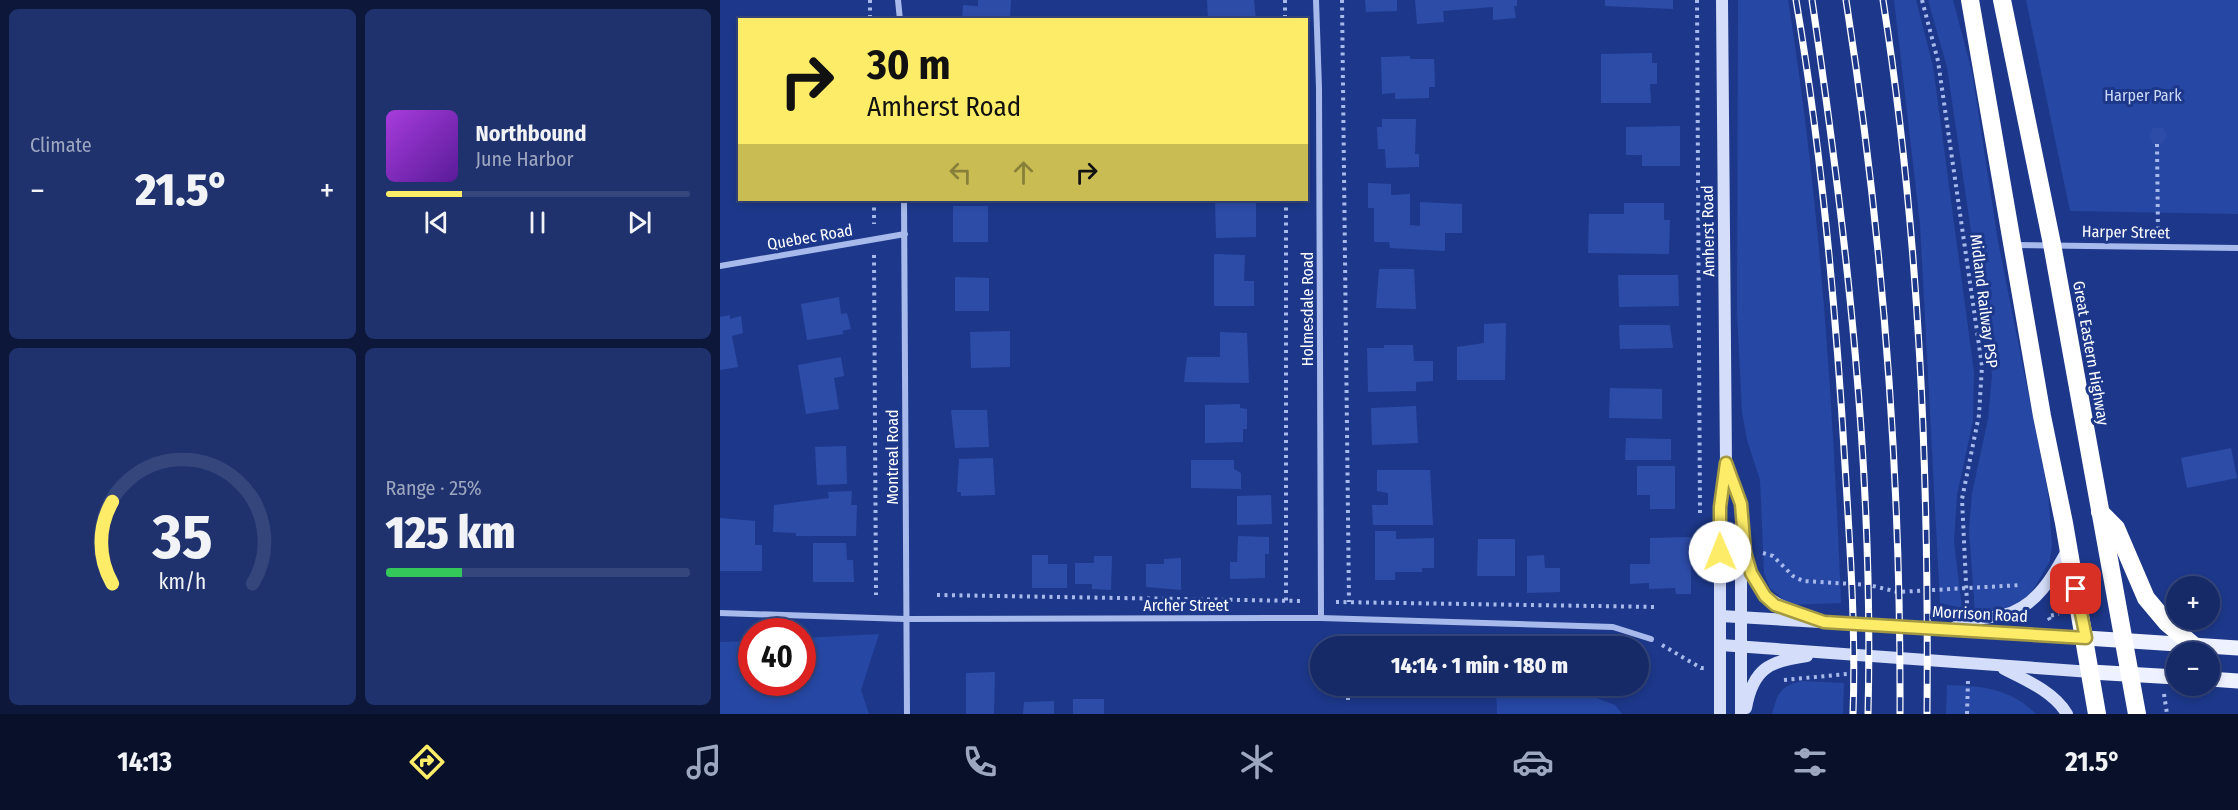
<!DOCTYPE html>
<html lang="en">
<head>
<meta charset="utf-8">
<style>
	:root { --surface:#162a68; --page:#1f326e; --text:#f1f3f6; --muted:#9ea7c0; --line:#35467c; --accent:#fcec67 }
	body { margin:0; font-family:"Fira Sans Condensed",sans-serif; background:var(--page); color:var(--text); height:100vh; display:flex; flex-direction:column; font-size:22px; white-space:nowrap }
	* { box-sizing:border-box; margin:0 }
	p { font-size:20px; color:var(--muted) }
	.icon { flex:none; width:33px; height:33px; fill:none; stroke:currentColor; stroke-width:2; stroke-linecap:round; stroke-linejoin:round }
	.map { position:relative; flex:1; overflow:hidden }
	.details { display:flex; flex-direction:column; gap:9px; padding:9px; background:#0c1739; width:720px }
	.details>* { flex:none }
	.hud { position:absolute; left:18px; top:18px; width:570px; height:183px; border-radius:0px; box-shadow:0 3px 9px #0003,0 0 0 2px var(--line); background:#fcec67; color:#111; overflow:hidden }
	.controls { position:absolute; left:1446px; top:576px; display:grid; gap:12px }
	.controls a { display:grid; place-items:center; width:54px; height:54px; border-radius:50%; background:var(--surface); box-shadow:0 3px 9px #0003,0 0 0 2px var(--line); font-size:30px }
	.speed { position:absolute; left:18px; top:618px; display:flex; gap:12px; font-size:30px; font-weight:700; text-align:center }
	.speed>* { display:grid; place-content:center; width:78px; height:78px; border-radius:50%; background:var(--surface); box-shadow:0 3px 9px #0003,0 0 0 2px var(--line); line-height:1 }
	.speed .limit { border:9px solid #d22; background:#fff; color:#111 }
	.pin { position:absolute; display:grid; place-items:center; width:51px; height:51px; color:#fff; margin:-26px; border-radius:12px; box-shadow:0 3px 9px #0006 }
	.me { position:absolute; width:66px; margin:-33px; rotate:359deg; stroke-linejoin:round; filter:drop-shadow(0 0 4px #0008) }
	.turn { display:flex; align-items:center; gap:21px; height:126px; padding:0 30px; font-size:27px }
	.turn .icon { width:78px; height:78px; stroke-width:2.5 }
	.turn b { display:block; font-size:42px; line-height:51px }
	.lanes { display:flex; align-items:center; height:57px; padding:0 30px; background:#0003; justify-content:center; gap:30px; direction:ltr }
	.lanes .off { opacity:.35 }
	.big { font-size:45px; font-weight:800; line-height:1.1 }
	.details .card { flex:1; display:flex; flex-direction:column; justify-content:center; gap:9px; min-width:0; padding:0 21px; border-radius:9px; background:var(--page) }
	.details .dial { align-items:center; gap:0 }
	.dial svg { height:156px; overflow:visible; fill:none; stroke:var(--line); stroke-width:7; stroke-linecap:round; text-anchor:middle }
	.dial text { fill:var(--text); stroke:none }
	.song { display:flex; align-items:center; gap:18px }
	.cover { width:72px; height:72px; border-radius:9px; background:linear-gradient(135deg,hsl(280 70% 55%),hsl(270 70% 35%)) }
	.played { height:6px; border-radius:3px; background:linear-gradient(90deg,var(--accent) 25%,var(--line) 25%) }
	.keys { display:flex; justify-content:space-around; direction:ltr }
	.heat { display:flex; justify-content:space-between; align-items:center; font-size:33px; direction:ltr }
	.charge { height:9px; border-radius:4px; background:linear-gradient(90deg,#34c759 25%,var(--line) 0) }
	.details .tiles { flex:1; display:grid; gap:9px; grid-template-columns:repeat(2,1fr) }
	.trip { position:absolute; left:590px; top:636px; width:339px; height:60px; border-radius:30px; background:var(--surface); box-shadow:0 3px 9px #0003,0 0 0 2px var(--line); font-weight:800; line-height:60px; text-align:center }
	.dock { display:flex; height:96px; justify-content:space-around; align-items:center; background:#09112a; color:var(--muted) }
	.dock .icon { width:42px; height:42px }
	.dock .selected { color:var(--accent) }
	.dock b { font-size:27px; color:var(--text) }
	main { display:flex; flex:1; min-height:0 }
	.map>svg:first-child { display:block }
	.green { fill:#2647a3 }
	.building { fill:#2c4ca8 }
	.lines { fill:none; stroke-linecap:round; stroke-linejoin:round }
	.path { stroke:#a8baec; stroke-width:4; stroke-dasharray:3 4.5; stroke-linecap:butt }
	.street { stroke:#a8baec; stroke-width:6 }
	.secondary { stroke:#d4ddf9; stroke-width:12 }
	.primary { stroke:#eef1ff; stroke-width:15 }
	.highway { stroke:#fff; stroke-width:18 }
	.rail-casing { stroke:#fff; stroke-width:7 }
	.rail { stroke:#1d388a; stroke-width:4.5; stroke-dasharray:14; stroke-linecap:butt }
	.route-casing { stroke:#a49943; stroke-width:15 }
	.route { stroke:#fcec67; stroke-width:10 }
	.labels { text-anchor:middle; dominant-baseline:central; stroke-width:6; stroke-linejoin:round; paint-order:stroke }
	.park-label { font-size:16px; fill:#cdd9f9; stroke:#1d388a }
	.street-label { font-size:16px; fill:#fff; stroke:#1d388a }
</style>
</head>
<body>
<main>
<section class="details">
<div class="tiles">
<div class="card"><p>Climate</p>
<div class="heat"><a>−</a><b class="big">21.5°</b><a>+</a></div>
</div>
<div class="card">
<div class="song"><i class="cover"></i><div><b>Northbound</b><p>June Harbor</p></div></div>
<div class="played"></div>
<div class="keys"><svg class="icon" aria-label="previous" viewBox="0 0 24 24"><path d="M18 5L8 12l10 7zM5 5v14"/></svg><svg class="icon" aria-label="pause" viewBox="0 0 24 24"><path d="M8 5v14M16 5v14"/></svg><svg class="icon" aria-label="next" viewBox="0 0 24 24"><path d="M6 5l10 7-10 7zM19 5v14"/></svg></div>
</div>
<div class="card dial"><svg viewBox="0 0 100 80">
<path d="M14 69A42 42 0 1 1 86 69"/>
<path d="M14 69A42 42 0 0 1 14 27" stroke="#fcec67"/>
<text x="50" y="56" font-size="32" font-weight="700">35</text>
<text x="50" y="72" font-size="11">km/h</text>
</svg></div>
<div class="card"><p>Range · 25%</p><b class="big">125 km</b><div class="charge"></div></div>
</div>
</section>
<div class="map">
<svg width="1518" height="714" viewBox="0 0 1518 714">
	<rect width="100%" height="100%" fill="#1d388a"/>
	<!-- green -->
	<g class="green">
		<path d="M1018,0H1068C1100,199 1113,401 1121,603L1070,605L1050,588L1044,573L1040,480L1027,440L1022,412L1017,312Z"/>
		<polygon points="1174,0 1196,0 1213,66 1254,372 1253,421 1237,495 1234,542 1242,608 1220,603 1200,224"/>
		<polygon points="1208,0 1233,0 1252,72 1278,241 1328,493 1332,544 1330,561 1309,597 1289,609 1255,612 1249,531 1252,493 1268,419 1272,375 1227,67"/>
		<polygon points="1306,0 1518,0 1518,214 1350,211"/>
		<polygon points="159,634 141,690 149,714 0,714 0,642 31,641 32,682 82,682 83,638"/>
		<path d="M1082,681L1124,683L1123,714H1052C1058,693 1060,686 1082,681Z"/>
		<path d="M1227,685C1261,686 1290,688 1316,714H1226Z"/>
		<polygon points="845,686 895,705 902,714 777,714 776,689"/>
	</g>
	<!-- building -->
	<g class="building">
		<polygon points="258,0 291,0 290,20 242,20 243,5 258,6"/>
		<polygon points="487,0 534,0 536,20 488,20"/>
		<polygon points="645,0 677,0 677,11 646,12"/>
		<polygon points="695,0 797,0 797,6 794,6 796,18 773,20 773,7 723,11 724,22 697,24"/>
		<polygon points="885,0 953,0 953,9 885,6"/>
		<polygon points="932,53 932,63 937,63 937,84 930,84 931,103 881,103 881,54"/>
		<polygon points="690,56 690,59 714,59 715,87 709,87 709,98 675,99 675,93 662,94 661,57"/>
		<polygon points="662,119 696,119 695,154 699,154 699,167 666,168 665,149 658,149 657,127 662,127"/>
		<polygon points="960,126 960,166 922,166 922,155 906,155 906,127"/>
		<polygon points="1433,128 1443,128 1447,136 1442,144 1433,144 1429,136"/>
		<polygon points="648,183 671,184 671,195 690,194 690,225 700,226 700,202 742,204 742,233 725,233 725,251 670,248 669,242 654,242 654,208 648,208"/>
		<polygon points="495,200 536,200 536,237 496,238"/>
		<polygon points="904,203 944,203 944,220 950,220 949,254 868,253 869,214 904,214"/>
		<rect x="233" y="206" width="35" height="36"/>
		<polygon points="494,254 525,255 524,281 534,281 534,306 494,306"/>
		<polygon points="659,269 694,269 696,309 656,308"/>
		<polygon points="898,275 958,275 959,306 899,307"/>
		<polygon points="235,277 269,278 269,311 235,311"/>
		<polygon points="119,297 121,314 127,313 131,329 122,331 124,334 87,340 81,304"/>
		<polygon points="10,315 10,319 21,316 23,333 12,336 18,367 0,370 0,317"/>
		<polygon points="786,323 785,380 737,380 737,347 764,343 764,324"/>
		<polygon points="899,325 950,325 953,348 900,349"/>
		<polygon points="290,331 290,367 251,368 250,332"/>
		<polygon points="500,332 527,333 529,383 464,382 467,357 500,357"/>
		<polygon points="664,345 693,345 694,361 713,361 713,381 696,382 696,391 648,392 647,348 664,348"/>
		<polygon points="121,357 124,376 114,378 119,409 86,414 78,365"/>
		<polygon points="890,388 942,389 942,419 889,418"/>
		<polygon points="520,404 520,408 527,409 527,429 523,429 523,442 485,443 485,405"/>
		<polygon points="696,406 698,443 652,445 651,408"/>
		<polygon points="231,410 267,410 269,447 235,448"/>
		<polygon points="906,438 951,439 951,460 905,460"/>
		<polygon points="126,446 127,484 97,485 95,447"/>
		<polygon points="1511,448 1517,478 1467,488 1461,458"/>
		<polygon points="273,458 275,495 241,496 241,492 237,492 239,459"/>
		<polygon points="471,460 514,460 514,469 521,473 521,489 471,488"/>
		<polygon points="917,466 955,466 955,509 930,509 930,495 917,495"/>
		<polygon points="657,470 710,470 713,525 653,525 652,505 668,505 668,493 657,491"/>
		<polygon points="132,491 131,505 137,505 136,536 76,536 76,533 53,532 54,505 109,498 108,492"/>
		<polygon points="551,495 552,524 517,525 517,496"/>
		<polygon points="0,518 35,521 35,545 42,545 42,571 0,571"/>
		<polygon points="655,531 676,531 676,539 714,538 714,568 702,568 702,572 675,572 675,580 655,580"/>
		<polygon points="518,536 549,537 549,554 545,554 545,578 510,579 510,562 517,562"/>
		<polygon points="971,537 971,594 956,594 955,588 929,589 929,583 910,584 910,564 930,564 930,538"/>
		<polygon points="758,539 795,539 795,576 757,576"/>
		<polygon points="93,543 126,543 127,560 133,560 134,582 93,582"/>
		<polygon points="312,555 328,555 328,564 347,564 347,588 312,588"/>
		<polygon points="824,555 825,568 840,568 840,592 807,593 807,556"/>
		<polygon points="374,556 392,556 391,590 372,589 372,584 355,584 355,563 374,563"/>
		<polygon points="461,558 461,590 426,587 426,564 444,564 444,559"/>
		<polygon points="275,672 274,714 246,714 246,673"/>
		<rect x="353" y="699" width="31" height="15"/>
		<polygon points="334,701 334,714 303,714 304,702"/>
	</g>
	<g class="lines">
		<!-- path -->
		<g class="path">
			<polyline points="150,0 150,20"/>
			<polyline points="565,0 565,20"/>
			<polyline points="622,0 629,602"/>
			<polyline points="977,0 980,515"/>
			<polyline points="1202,0 1218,61 1262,366 1259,415 1242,499 1247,604"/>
			<polyline points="1437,144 1438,234"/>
			<polyline points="154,200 154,224"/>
			<polyline points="566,200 566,601"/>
			<polyline points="154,255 156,595"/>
			<polyline points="1043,553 1053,556 1073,576 1083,581 1149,585 1178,592 1301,585"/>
			<polyline points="217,595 582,601"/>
			<polyline points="616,602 938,607"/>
			<polyline points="1330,620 1328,616 1339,614"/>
			<polyline points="942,645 981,668 985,668"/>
			<polyline points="629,646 629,632"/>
			<polyline points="1064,680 1127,674"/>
			<polyline points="1444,694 1447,714"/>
			<polyline points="628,700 628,686"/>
			<polyline points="1247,714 1248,680"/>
		</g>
		<!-- street -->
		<g class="street">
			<polyline points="178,0 180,20"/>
			<polyline points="596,0 599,88 601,618"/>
			<polyline points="184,200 187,714"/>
			<polyline points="1294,245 1518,248"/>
			<polyline points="0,266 185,234"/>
			<polyline points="0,613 185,619 601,618 893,627 931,639"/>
		</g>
		<!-- secondary -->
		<g class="secondary">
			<polyline points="1008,467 1021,504 1021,714"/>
			<path d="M1026,553C1036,603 1054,602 1094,618"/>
			<polyline points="1001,616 1366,638"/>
			<path d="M1231,631C1245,616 1263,620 1283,615C1316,608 1334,575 1349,547"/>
			<polyline points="1001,645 1371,672"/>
			<path d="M1284,669C1306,680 1334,692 1347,714"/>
			<path d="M1026,708C1033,668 1050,661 1087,656"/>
			<polyline points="1000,714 1000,508 1006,463 1002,0"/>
		</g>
		<!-- primary -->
		<g class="primary">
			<polyline points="1366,638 1518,648"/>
			<polyline points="1371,672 1456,677"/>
			<polyline points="1490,679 1518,681"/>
		</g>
		<!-- highway -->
		<g class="highway">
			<polyline points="1250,0 1322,416 1344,523 1377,714"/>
			<polyline points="1282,0 1332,244 1417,714"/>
			<polyline points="1380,512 1396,528 1426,598 1447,623 1473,645"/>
		</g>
		<!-- rail casing -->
		<g class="rail-casing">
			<g id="rail">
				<path d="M1076,0C1102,153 1116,310 1125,465C1130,548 1136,631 1133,714"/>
				<path d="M1092,0C1127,237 1154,474 1148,714"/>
				<path d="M1126,0C1163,237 1181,474 1180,714"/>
				<path d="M1163,0C1200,236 1209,476 1207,714"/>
			</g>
		</g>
		<!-- rail -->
		<use href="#rail" class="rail"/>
	</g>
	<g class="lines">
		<!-- route casing -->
		<g class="route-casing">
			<polyline id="route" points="1000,552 1000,507 1006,463 1021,504 1025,552 1031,573 1045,596 1055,605 1104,622 1366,638 1356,589"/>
		</g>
		<!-- route -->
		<use href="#route" class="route"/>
	</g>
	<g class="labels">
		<!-- park labels -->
		<g class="park-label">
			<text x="1423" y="95">Harper Park</text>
		</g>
		<!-- street labels -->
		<g class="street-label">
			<text transform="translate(988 231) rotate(-91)">Amherst Road</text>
			<text transform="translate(1406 232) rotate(1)">Harper Street</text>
			<text transform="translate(90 237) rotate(-10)">Quebec Road</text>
			<text transform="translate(1264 301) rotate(83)">Midland Railway PSP</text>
			<text transform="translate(587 309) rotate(-90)">Holmesdale Road</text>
			<text transform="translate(1371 353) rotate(80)">Great Eastern Highway</text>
			<text transform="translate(172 457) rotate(-90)">Montreal Road</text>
			<text x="466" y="605">Archer Street</text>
			<text transform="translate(1260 614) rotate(3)">Morrison Road</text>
		</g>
	</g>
</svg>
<div class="controls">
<a>+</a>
<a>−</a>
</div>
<div class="speed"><div class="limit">40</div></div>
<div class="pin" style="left:1356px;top:589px;background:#d93025"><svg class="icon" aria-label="arrive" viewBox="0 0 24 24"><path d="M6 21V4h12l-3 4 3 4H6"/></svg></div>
<svg class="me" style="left:1000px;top:552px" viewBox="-20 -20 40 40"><circle r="19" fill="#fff"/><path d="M0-13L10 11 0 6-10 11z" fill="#fcec67"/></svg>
<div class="trip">14:14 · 1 min · 180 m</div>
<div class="hud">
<div class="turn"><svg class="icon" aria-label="right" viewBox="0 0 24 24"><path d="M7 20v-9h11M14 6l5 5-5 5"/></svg><div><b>30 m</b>Amherst Road</div></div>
<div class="lanes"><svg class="icon off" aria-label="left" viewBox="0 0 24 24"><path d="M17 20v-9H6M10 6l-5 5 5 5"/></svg><svg class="icon off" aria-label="ahead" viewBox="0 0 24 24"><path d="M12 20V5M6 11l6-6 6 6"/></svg><svg class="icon" aria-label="right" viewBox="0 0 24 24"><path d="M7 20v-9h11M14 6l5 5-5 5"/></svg></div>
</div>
</div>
</main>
<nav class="dock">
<b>14:13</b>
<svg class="icon selected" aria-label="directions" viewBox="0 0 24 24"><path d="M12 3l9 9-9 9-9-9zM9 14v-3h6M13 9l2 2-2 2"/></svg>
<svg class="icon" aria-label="music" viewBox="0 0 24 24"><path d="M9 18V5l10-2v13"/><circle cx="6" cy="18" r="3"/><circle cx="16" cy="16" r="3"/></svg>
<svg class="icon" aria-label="phone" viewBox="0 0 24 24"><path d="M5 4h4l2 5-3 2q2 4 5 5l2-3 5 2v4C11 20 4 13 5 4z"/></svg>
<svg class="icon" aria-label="climate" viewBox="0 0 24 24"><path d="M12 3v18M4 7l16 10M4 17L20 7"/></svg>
<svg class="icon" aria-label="car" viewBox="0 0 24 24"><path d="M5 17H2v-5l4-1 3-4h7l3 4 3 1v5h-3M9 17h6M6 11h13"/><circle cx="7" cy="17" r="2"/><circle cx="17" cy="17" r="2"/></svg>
<svg class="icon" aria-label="filters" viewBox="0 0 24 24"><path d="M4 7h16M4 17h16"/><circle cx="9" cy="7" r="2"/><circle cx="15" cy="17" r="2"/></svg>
<b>21.5°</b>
</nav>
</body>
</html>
